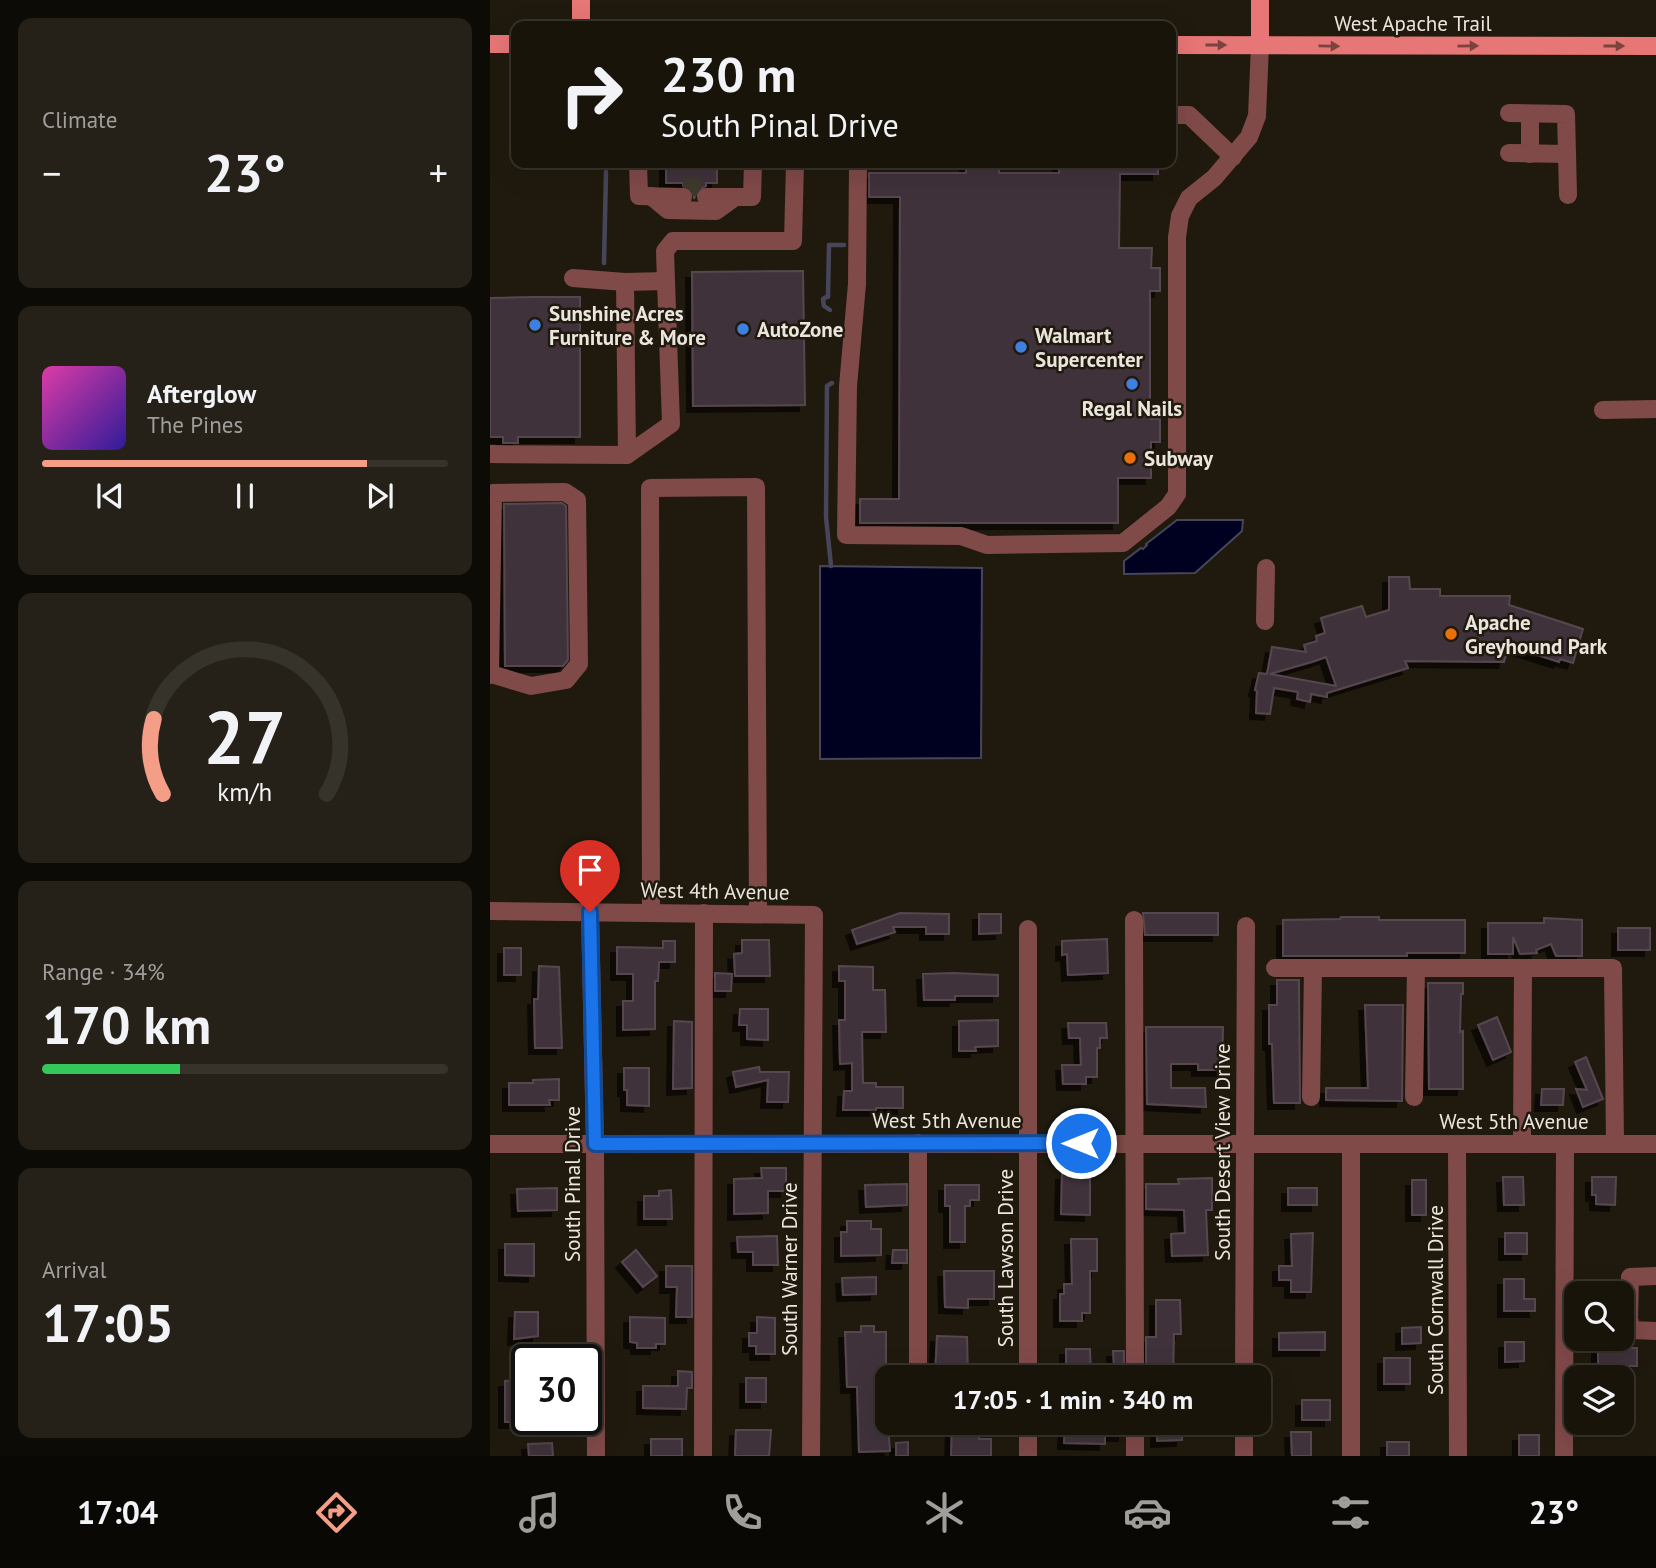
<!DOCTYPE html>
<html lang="en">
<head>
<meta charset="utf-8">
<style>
	:root { --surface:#18140a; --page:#252118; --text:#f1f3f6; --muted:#9f9e9c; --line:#36332b; --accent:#f49e88 }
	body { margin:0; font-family:"PT Sans",sans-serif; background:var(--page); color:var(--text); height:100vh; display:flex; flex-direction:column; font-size:26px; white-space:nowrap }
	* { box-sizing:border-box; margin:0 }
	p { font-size:23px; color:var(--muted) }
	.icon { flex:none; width:38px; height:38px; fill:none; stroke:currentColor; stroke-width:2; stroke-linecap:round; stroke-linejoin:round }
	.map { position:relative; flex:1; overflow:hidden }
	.details { display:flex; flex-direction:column; gap:18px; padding:18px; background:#0d0b06; width:490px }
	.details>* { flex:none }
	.top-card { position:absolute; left:21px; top:21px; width:665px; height:147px; border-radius:14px; box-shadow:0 7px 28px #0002,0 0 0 2px var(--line); background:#18140a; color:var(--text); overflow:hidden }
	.buttons { position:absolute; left:1074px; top:1281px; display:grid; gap:14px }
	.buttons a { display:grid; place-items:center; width:70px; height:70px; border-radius:14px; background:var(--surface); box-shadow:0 7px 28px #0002,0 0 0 2px var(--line); font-size:35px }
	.speed { position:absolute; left:21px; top:1344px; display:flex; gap:14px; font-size:35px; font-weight:700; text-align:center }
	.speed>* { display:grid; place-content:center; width:91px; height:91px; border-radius:50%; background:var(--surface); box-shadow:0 7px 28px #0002,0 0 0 2px var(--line); line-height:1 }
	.speed .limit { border:4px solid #111; border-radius:10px; background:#fff; color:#111 }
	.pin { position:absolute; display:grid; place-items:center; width:60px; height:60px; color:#fff; margin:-72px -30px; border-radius:50% 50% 50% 0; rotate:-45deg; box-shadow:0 0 7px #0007 }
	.pin .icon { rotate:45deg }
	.me { position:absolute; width:77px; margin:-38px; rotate:270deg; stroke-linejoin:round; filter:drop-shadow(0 0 5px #0008) }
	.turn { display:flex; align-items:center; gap:24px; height:147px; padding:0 35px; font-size:32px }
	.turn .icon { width:91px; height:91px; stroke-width:2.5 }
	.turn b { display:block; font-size:49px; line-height:60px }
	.big { font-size:52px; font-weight:800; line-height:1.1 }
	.details .widget { flex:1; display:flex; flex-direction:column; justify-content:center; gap:10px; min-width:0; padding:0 24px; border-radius:14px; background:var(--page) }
	.details .dial { align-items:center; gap:0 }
	.dial svg { height:182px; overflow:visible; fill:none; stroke:var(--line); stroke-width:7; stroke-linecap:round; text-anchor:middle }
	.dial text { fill:var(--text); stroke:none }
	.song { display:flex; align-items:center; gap:21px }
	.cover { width:84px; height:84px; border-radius:10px; background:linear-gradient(135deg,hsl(320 70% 55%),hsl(250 70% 35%)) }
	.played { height:7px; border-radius:4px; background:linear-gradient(90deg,var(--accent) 80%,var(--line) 80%) }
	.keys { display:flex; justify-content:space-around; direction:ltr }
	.heat { display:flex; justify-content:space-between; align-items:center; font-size:38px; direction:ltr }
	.charge { height:10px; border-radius:5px; background:linear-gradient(90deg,#34c759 34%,var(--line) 0) }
	.trip { position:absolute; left:385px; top:1365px; width:396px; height:70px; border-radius:14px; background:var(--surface); box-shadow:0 7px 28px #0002,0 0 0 2px var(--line); font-weight:800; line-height:70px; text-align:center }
	.tabs { display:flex; height:112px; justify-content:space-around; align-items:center; background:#0a0804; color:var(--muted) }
	.tabs .icon { width:49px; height:49px }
	.tabs .selected { color:var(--accent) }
	.tabs b { font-size:32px; color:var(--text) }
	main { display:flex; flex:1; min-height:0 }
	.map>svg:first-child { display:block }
	.water { fill:#000021; stroke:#46455a; stroke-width:2 }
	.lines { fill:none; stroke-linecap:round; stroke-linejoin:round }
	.stream { stroke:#46455a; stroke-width:4.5 }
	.building { fill:#40323a; stroke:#56474f; stroke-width:2; fill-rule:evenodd; filter:url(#shadow) }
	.minor-tunnel { stroke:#3e392d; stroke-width:18; stroke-dasharray:18 9; stroke-linecap:butt }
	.minor { stroke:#804a49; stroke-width:18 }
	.major { stroke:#e77676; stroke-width:18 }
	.oneway { fill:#7a433d }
	.route-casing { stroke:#114b97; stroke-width:18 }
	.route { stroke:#1a73e8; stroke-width:12 }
	.shop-dot { fill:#3f7fe0; stroke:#201a0e; stroke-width:2.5 }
	.food-dot { fill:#e8710a; stroke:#201a0e; stroke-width:2.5 }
	.labels { text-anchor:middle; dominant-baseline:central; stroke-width:5; stroke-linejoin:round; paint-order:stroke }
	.street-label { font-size:21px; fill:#eae6de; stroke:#201a0e }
	.poi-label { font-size:21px; font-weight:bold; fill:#eae6de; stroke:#201a0e; text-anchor:start }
</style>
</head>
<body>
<main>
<section class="details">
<div class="widget"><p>Climate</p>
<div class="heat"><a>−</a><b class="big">23°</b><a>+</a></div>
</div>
<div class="widget">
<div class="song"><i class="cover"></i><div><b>Afterglow</b><p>The Pines</p></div></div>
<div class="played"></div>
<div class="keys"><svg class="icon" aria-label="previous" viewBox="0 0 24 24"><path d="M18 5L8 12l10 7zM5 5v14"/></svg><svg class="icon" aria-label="pause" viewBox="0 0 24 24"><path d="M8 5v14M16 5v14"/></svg><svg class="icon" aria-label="next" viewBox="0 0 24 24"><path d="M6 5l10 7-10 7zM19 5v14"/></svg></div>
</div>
<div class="widget dial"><svg viewBox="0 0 100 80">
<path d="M14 69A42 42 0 1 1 86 69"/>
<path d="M14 69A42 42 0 0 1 10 36" stroke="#f49e88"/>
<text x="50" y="56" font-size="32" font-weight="700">27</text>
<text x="50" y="72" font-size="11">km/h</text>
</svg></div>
<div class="widget"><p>Range · 34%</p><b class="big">170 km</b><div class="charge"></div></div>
<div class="widget"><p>Arrival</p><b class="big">17:05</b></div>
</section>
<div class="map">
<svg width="1166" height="1456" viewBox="0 0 1166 1456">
	<defs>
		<filter id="shadow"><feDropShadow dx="-6" dy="6" stdDeviation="0" flood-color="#0009"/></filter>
	</defs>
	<rect width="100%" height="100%" fill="#201a0e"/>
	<!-- water -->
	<g class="water">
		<polygon points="687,520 753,520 752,531 705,573 634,574 634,561 651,548 653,549 657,545 656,544"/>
		<polygon points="330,566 492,568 491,758 330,759"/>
	</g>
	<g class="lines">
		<!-- stream -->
		<g class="stream">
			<polyline points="114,263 116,172"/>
			<polyline points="338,296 333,299 334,306 340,310"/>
			<polyline points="338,297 339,245 354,245"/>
			<polyline points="341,566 336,517 337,386 342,383"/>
		</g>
	</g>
	<!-- building -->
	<g class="building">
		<polygon points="176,163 227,163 227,183 216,183 216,186 207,191 204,199 203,191 193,186 193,183 176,183"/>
		<polygon points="476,163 509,163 509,173 569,173 569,163 668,163 668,174 630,174 629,248 662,248 661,268 670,268 670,291 660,291 660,419 670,419 670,442 661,442 661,478 628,478 628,523 370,523 370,499 409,499 410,197 379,197 379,173 476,173"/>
		<polygon points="313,271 315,405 203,406 202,272"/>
		<polygon points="44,297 90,297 90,437 28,437 28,443 13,443 13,437 0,437 0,298"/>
		<polygon points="72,503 76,506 78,660 73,666 15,666 14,504"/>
		<path d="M899,577H919L920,589H950V596H1020L1019,605L1093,629L1083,663L1070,659L1069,662L1019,646L1014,662L915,661L918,668L837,693V697L821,694L820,702L807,699L808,692L784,688L780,714L766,713L767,691L765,690L769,673L777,674L782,647L816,652L814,645L827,641L826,636L835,633L831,618L872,606L876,617L899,610ZM836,657L846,686L780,674L825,661Z"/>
		<polygon points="410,913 459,914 459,934 436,934 436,927 403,927 405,932 367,944 362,930"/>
		<polygon points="653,913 728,913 728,935 655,935"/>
		<polygon points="489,914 511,914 511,933 489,934"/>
		<polygon points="851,917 889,917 889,920 975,920 975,953 917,953 917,956 793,956 793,920 850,919"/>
		<polygon points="1054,918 1092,920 1092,956 1066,956 1061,944 1046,950 1047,953 1030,954 1023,937 1023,954 998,954 998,923 1054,923"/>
		<rect x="1128" y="928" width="32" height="22"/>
		<polygon points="617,939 618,973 578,975 577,954 572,955 572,941"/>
		<polygon points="252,940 279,940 280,976 245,976 244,954 252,953"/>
		<polygon points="173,941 185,941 185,962 169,962 168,981 165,981 165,1029 133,1030 133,1001 143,1001 143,974 127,974 127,947 173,948"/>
		<rect x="14" y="948" width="17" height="27"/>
		<polygon points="49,966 69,967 72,1048 45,1048 44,999 48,999"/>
		<polygon points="349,966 383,967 383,990 395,990 396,1032 372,1032 373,1083 386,1083 386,1087 413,1087 413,1108 386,1108 386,1110 353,1110 354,1091 362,1091 362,1063 350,1064 349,1020 355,1020 355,981 349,981"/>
		<polygon points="225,973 242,974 241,991 225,991"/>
		<polygon points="464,973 508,975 508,996 465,996 465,1000 434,1000 433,974"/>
		<polygon points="787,980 809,980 810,1103 784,1103 782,1044 779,1044 779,1005 787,1005"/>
		<polygon points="938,983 973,983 973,994 971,994 970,1032 973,1031 973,1089 939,1089"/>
		<polygon points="875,1005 913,1005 912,1101 836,1100 836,1088 878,1088"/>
		<polygon points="250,1009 278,1009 278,1040 257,1039 257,1025 249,1025"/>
		<polygon points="1007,1017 1021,1052 1003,1060 988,1025"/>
		<polygon points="508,1020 508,1046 485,1047 486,1051 469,1051 469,1021"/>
		<polygon points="184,1021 202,1022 202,1088 183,1089"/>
		<polygon points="578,1023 616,1023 617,1038 610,1038 610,1048 607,1048 607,1077 596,1077 596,1084 573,1084 572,1065 591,1065 590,1038 579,1038"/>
		<polygon points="656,1027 733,1027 732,1070 708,1070 708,1064 681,1064 681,1088 715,1088 716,1107 657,1104"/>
		<polygon points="1096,1057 1113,1099 1093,1107 1086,1089 1097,1090 1085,1062"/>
		<polygon points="269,1067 270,1072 299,1072 298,1102 277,1102 278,1080 246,1087 243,1072"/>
		<polygon points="134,1068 159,1068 159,1106 137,1105 137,1090 134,1090"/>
		<polygon points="69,1079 69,1100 59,1100 60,1105 19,1105 19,1083 43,1083 43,1080"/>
		<polygon points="1052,1089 1074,1089 1073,1105 1051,1105"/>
		<polygon points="271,1168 296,1168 296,1191 278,1191 278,1213 244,1214 244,1179 272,1178"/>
		<polygon points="572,1174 600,1174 600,1215 571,1214"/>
		<polygon points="1013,1177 1033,1177 1034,1205 1014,1205"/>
		<polygon points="1102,1177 1126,1177 1125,1205 1106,1204 1106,1195 1102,1195"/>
		<polygon points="722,1178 722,1210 716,1210 718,1255 682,1256 681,1234 695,1233 694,1210 656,1209 656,1184 689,1184 688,1179"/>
		<rect x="922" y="1180" width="14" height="35"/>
		<polygon points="417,1184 417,1205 376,1207 375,1185"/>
		<polygon points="455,1185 489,1185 489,1200 480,1200 480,1206 475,1206 475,1242 460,1242 460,1206 455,1206"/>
		<polygon points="67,1188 67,1210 28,1211 27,1189"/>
		<rect x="798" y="1188" width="29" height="17"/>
		<polygon points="181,1190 182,1219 154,1219 154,1196 169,1196 169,1191"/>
		<polygon points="357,1221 381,1221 381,1229 391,1229 391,1255 351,1256 351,1232 357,1232"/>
		<polygon points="823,1233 821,1292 801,1292 801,1280 789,1280 789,1266 802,1266 801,1234"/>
		<rect x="1015" y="1233" width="22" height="21"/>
		<polygon points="287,1236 288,1265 263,1265 263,1252 248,1252 247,1237"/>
		<polygon points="581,1239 607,1239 607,1271 600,1271 600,1313 592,1313 592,1321 570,1321 570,1294 574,1294 574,1284 582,1284"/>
		<polygon points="15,1244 44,1244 44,1276 15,1275"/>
		<polygon points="146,1250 167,1276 153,1287 132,1262"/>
		<polygon points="403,1250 417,1250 417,1263 402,1263"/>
		<polygon points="176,1266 202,1266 202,1317 186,1317 187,1287 176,1287"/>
		<polygon points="454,1271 504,1271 504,1299 478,1299 478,1308 455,1307"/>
		<polygon points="386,1277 386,1294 353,1295 352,1278"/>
		<polygon points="1014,1279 1034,1279 1034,1299 1045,1299 1045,1311 1014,1311"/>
		<polygon points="666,1300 690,1300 691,1334 684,1334 683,1377 656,1377 656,1337 666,1337"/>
		<polygon points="25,1312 48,1312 48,1336 24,1339"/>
		<polygon points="140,1317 175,1318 175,1344 166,1344 166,1348 147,1348 147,1343 140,1342"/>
		<polygon points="267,1317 285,1318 285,1354 266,1354 266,1346 259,1346 259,1333 267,1333"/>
		<polygon points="371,1326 384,1326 384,1332 396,1332 396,1387 388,1387 388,1408 397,1408 400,1451 369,1452 367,1387 357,1387 355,1332 371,1332"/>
		<polygon points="931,1327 931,1343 912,1344 912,1328"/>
		<polygon points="835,1332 835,1350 789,1350 789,1333"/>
		<polygon points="447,1336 477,1337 478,1377 445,1377"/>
		<polygon points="1015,1342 1034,1342 1034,1361 1015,1362"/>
		<rect x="1108" y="1348" width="39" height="18"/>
		<polygon points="576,1349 600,1349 601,1377 576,1377"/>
		<polygon points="623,1351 634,1351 634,1367 624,1367"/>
		<rect x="894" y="1358" width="26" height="26"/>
		<polygon points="188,1371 202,1372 202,1388 197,1388 196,1409 153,1408 153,1386 188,1386"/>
		<rect x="256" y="1378" width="20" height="24"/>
		<polygon points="37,1380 37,1406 32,1406 33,1422 15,1422 15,1381"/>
		<rect x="812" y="1400" width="28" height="20"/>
		<polygon points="462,1423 489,1423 489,1439 501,1439 501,1456 461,1456"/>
		<polygon points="575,1423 634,1423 634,1435 615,1435 615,1444 574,1443"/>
		<polygon points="667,1423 692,1423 692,1440 667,1441"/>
		<polygon points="246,1430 281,1430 279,1456 245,1456"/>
		<polygon points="801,1432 821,1432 821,1456 802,1456"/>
		<rect x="1029" y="1435" width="20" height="21"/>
		<rect x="161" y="1439" width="31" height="17"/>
		<polygon points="418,1442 418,1456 406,1456 406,1443"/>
		<rect x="897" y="1442" width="22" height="14"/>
		<polygon points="62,1443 63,1456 39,1456 38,1444"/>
	</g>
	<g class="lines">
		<!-- minor-tunnel -->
		<polyline class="minor-tunnel" points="193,187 216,187"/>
		<!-- minor -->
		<g class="minor">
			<polyline points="1019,113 1076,114 1078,195"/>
			<polyline points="1040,114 1040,154"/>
			<polyline points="681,115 699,115 743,157"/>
			<polyline points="1019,153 1077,154"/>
			<polyline points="148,163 149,196 193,197"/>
			<polyline points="368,163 367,284 358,386 356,535 471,536 497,545 633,543 678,507 687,494 687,237 690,216 699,198 724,178 759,137 767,116 770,45"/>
			<polyline points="161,196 178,210 226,211 244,198"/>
			<polyline points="216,197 262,197 263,163"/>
			<polyline points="176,281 175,251 183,241 303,241 305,163"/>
			<polyline points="135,282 137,455"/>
			<polyline points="1113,410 1166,409"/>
			<polyline points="0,454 137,455 181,424 176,281 135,282 83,278"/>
			<polyline points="775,621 776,568"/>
			<polyline points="0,675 3,493 75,492 87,500 89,664 76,680 41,686 1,674"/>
			<polyline points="0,911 324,915 321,1456"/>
			<polyline points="100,912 105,1144 106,1456"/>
			<polyline points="161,913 160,488 266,487 268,914"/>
			<polyline points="644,920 645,1377"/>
			<polyline points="785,968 1123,968 1125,1144"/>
			<polyline points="821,1097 823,968"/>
			<polyline points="924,1097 926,968"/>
			<polyline points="428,1143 428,1377"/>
			<polyline points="0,1144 1166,1144"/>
			<polyline points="861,1144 861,1456"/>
			<polyline points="967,1144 968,1456"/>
			<polyline points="1032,1144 1033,968"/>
			<polyline points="1166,1276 1140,1277 1139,1319 1142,1330 1166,1331"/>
			<polyline points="538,1377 538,929"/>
			<polyline points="754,1377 756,926"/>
			<polyline points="429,1423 429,1426"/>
			<polyline points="538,1423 538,1456"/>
			<polyline points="645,1423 645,1456"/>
			<polyline points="213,1456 214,913"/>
			<polyline points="754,1456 754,1423"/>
			<polyline points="1074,1456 1075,1144"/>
		</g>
		<!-- major -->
		<g class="major">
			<polyline points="91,0 91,26"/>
			<polyline points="770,0 770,45"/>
			<polyline points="0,44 26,44"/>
			<polyline points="681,45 1166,46"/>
		</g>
	</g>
	<!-- one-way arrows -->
	<defs><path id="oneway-solid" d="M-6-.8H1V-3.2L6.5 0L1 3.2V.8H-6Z" transform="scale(1.75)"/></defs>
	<g class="oneway">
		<use href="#oneway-solid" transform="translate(726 45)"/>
		<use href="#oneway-solid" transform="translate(839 46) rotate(1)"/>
		<use href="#oneway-solid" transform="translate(978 46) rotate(-1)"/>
		<use href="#oneway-solid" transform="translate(1124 46)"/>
	</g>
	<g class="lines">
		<!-- route casing -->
		<g class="route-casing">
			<polyline id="route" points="100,912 105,1144 591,1143"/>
		</g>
		<!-- route -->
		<use href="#route" class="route"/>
	</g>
	<!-- markers -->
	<g class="shop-dot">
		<circle cx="45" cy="325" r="7"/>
		<circle cx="253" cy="329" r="7"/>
		<circle cx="531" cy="347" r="7"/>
		<circle cx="642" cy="384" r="7"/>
	</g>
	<g class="food-dot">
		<circle cx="640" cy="458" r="7"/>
		<circle cx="961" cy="634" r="7"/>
	</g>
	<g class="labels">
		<!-- street labels -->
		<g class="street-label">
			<text x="923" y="23">West Apache Trail</text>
			<text transform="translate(225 891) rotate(1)">West 4th Avenue</text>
			<text x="457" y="1120">West 5th Avenue</text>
			<text x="1024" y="1121">West 5th Avenue</text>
			<text transform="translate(732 1152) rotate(-90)">South Desert View Drive</text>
			<text transform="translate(82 1184) rotate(-90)">South Pinal Drive</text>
			<text transform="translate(515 1258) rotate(-90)">South Lawson Drive</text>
			<text transform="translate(299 1269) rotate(-90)">South Warner Drive</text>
			<text transform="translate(945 1300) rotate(-90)">South Cornwall Drive</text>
		</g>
		<!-- poi labels -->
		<g class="poi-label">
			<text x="59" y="313">Sunshine Acres<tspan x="59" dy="24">Furniture &amp; More</tspan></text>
			<text x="267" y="329">AutoZone</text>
			<text x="545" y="335">Walmart<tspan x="545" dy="24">Supercenter</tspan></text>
			<text x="642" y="408" text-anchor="middle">Regal Nails</text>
			<text x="654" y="458">Subway</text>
			<text x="975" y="622">Apache<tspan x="975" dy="24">Greyhound Park</tspan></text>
		</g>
	</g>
</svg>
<div class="buttons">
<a><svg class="icon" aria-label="search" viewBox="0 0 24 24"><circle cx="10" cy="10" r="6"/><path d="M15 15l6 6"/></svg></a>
<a><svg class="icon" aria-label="layers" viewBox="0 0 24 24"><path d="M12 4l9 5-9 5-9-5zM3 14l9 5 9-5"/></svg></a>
</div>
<div class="speed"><div class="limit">30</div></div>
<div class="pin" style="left:100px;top:912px;background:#d93025"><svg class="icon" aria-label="arrive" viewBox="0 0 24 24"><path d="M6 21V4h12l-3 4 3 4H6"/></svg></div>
<svg class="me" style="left:591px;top:1143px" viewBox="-20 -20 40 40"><circle r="17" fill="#1a73e8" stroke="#fff" stroke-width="3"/><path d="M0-11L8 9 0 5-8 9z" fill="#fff"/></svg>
<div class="trip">17:05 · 1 min · 340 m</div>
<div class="top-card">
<div class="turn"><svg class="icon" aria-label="right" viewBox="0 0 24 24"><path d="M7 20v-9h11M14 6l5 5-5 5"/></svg><div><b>230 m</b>South Pinal Drive</div></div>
</div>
</div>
</main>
<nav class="tabs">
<b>17:04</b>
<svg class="icon selected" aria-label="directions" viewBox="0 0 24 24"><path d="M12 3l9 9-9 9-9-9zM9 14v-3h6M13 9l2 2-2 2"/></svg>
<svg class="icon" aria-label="music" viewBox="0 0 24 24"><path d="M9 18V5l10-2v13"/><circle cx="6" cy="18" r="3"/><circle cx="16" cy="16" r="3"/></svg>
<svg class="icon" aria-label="phone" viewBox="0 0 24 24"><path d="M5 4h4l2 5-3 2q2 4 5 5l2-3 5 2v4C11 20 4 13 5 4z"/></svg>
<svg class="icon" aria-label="climate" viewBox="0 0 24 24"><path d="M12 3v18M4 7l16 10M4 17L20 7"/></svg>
<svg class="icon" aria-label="car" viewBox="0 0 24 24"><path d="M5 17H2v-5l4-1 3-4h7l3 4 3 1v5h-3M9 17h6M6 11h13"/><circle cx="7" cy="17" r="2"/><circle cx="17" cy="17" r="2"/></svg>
<svg class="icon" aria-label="filters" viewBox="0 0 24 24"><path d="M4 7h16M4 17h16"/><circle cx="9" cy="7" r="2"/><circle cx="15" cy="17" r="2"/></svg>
<b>23°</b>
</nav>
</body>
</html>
